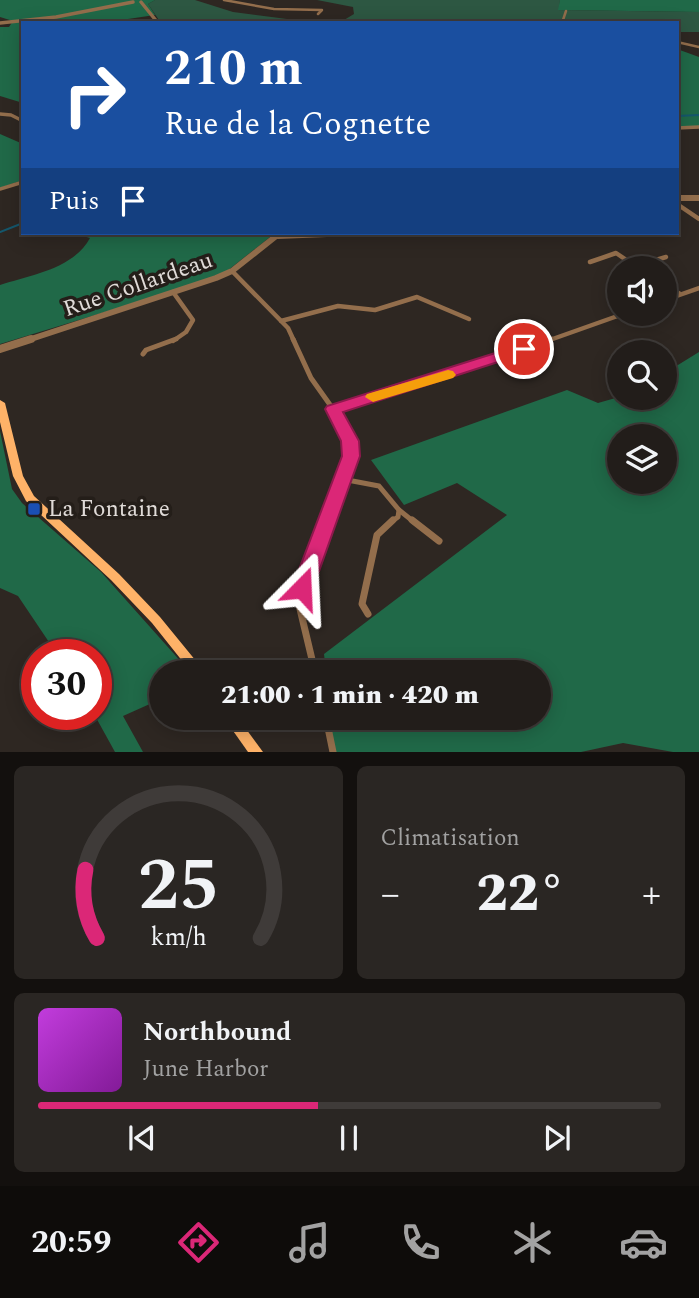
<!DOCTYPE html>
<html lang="fr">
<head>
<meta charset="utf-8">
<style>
	:root { --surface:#221d1a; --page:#2a2623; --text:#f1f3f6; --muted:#a2a2a2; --line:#3f3b39; --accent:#db2777 }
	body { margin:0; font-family:Spectral,serif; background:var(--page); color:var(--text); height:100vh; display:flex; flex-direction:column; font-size:26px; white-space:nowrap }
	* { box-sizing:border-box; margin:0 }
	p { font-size:23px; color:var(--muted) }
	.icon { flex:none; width:38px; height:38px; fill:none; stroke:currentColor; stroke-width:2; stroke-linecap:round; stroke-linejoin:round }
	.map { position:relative; height:752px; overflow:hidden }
	.drawer { display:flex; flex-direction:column; gap:14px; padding:14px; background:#13100e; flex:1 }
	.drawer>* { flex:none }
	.guide { position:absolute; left:21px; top:21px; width:658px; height:214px; border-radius:0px; box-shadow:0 4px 18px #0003,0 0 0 2px var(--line); background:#1a4fa0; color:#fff; overflow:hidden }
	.buttons { position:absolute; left:607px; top:256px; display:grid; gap:14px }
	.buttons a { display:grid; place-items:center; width:70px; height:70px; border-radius:50%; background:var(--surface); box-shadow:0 4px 18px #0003,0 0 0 2px var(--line); font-size:35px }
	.speed { position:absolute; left:21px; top:639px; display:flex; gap:14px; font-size:35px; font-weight:700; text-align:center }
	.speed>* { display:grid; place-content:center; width:91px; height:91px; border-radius:50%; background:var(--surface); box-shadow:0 4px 18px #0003,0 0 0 2px var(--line); line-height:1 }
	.speed .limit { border:10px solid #d22; background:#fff; color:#111 }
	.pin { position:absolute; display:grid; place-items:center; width:60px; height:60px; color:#fff; margin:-30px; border:4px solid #fff; border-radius:50%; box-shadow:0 2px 7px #0007 }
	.me { position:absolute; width:77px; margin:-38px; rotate:21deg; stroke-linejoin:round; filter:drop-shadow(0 0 5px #0008) }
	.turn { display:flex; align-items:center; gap:24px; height:147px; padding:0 28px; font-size:32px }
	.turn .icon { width:91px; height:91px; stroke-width:2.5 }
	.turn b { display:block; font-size:49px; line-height:60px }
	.then { display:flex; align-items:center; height:66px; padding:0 28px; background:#0003; gap:14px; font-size:26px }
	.big { font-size:52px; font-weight:800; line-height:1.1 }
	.drawer .card { flex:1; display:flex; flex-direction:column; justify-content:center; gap:10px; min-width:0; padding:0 24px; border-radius:10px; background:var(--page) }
	.drawer .dial { align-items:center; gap:0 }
	.dial svg { height:182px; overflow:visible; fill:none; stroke:var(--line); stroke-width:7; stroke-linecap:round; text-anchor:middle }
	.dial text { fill:var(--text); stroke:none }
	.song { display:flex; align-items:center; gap:21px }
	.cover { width:84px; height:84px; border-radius:10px; background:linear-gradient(135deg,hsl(290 70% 55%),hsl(290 70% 35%)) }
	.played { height:7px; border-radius:4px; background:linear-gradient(90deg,var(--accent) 45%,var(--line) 45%) }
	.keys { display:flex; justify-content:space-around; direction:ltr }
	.heat { display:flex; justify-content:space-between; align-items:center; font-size:38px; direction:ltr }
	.drawer .tiles { flex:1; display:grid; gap:14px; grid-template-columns:1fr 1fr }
	.card:last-child { grid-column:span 2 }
	.trip { position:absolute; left:149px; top:660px; width:402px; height:70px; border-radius:35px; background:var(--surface); box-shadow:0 4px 18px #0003,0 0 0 2px var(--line); font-weight:800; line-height:70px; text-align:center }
	.tab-bar { display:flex; height:112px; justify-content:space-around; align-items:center; background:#0e0c0a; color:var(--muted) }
	.tab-bar .icon { width:49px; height:49px }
	.tab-bar .active { color:var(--accent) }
	.tab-bar b { font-size:32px; color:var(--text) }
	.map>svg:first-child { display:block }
	.green { fill:#2d5742 }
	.forest { fill:#206948; fill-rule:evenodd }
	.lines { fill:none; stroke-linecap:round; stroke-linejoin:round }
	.stream { stroke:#15576c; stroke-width:2 }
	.minor-far4 { stroke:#936e4c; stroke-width:2.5 }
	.minor-far3 { stroke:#936e4c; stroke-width:3.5 }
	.minor-far2 { stroke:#936e4c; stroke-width:4.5 }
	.minor-far1 { stroke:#936e4c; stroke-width:5 }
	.minor { stroke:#936e4c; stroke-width:7 }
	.tertiary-far3 { stroke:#936e4c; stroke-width:3.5 }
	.tertiary-far2 { stroke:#936e4c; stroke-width:4.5 }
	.tertiary-far1 { stroke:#936e4c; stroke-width:6 }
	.tertiary { stroke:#936e4c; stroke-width:8 }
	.primary { fill:#feb268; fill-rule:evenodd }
	.route { fill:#db2777; stroke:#8e194d; stroke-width:2 }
	.slow { fill:#f59e0b }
	.transit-dot { fill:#1a4fb4; stroke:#241e19; stroke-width:2.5 }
	.labels { text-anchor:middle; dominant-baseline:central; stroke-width:7; stroke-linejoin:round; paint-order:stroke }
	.street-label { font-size:23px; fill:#e0dbd8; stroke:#241e19 }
	.poi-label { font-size:23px; fill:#e0dbd8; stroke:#241e19; text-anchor:start }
</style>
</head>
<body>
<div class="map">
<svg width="699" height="752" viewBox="0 0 699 752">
	<rect width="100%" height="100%" fill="#2e2722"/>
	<!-- green -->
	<g class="green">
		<polygon points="155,0 195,0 233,12 318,23 161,23 148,4"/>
		<polygon points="317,0 560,0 559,10 699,12 699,32 677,32 677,23 331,23 344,20 354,14 353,7"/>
	</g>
	<!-- forest -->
	<g class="forest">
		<polygon points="0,0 155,0 148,4 155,15 128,19 129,23 23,23 23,103 0,96 0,27 9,27 13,21 0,17"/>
		<polygon points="560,0 699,0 699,12 558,10"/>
		<polygon points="677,49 699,57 699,126 677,127"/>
		<polygon points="0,134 23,144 23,180 0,188"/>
		<path d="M73,233H275L227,271L207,281L0,344V285C31,275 73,269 90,238Z"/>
		<path d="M699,352V752H673L623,743L581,752H334L330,718H539V672H326L324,654L507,515L457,483L404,505L371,460L567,390L598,403L619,397H665V373ZM620,436H665V481H620Z"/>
		<polygon points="0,431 12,489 22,503 101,572 183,664 172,672 161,672 161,680 154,685 161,699 123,716 143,752 115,752 94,714 96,654 57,654 18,596 0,588"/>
	</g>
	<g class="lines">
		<!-- stream -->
		<g class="stream">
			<polyline points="677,116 699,115"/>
			<polyline points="0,232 23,223"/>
		</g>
		<!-- minor-far4 -->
		<g class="minor-far4">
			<polyline points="224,0 274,9 322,10 318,14"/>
			<polyline points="562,23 566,11"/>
			<polyline points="677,42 699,47"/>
		</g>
		<!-- minor-far3 -->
		<g class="minor-far3">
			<polyline points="0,114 11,115 23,121"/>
			<polyline points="677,128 699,127"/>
			<polyline points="0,189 23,182"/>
		</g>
		<!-- minor-far2 -->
		<g class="minor-far2">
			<polyline points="677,204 699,219"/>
			<polyline points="590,262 616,253 638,268"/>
			<polyline points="636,266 666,257"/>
			<polyline points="232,271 288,328 294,341"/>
			<polyline points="665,285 680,294"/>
			<polyline points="665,300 699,288"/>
			<polyline points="281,321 338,306 375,310 417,297 469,319"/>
			<polyline points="173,341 186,332 193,320 173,292"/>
			<polyline points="547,341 626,313"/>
		</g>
		<!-- minor-far1 -->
		<g class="minor-far1">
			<polyline points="293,339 311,378 333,409 350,441 351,456 327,522"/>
			<polyline points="143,354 146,350 176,339"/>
			<polyline points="333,409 473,367 552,339"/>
			<polyline points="342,479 379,486 399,510 398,517 391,522"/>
			<polyline points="399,510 414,522"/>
		</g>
		<!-- minor -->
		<g class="minor">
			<polyline points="412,520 439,541"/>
			<polyline points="368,614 362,604 377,535 393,520"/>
			<polyline points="315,672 300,609 302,588 327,520"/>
			<polyline points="326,718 333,752"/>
		</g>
		<!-- tertiary-far3 -->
		<g class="tertiary-far3">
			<polyline points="141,2 158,23"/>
			<polyline points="0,23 56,17 133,2"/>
		</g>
		<!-- tertiary-far2 -->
		<polyline class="tertiary-far2" points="677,198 699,198"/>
		<!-- tertiary-far1 -->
		<g class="tertiary-far1">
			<polyline points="677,198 699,198"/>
			<polyline points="278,236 351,233"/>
			<polyline points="25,341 216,278 232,271 280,233"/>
		</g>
		<!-- tertiary -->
		<polyline class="tertiary" points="0,349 31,339"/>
		<!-- primary -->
		<g class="primary">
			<polygon points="0,400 5,403 23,476 34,496 119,574 160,617 205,672 191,672 152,623 111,580 26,501 13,476 0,422"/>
			<polygon points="224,718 238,718 263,752 248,752"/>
		</g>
	</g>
	<!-- route -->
	<polygon class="route" points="524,344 529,346 531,349 529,352 343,412 359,441 360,456 313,588 310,594 302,596 295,594 292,588 342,456 341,441 325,409 327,406"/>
	<!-- slow -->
	<polygon class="slow" points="448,370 453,371 456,375 453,378 373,402 365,397 367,394"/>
	<!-- markers -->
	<rect class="transit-dot" x="27" y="502" width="14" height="14" rx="3.5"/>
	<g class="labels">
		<!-- street labels -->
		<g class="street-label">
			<text transform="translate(138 285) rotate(-19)">Rue Collardeau</text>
		</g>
		<!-- poi labels -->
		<g class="poi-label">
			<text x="48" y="509">La Fontaine</text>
		</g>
	</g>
</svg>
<div class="buttons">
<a><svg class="icon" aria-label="sound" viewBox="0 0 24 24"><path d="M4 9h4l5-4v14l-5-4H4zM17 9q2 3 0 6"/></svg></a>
<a><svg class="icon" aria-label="search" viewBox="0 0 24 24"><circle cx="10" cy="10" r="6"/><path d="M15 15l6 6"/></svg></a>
<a><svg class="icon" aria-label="layers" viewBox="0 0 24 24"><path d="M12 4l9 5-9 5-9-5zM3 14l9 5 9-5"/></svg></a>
</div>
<div class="speed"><div class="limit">30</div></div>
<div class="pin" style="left:524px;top:349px;background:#d93025"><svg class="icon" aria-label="arrive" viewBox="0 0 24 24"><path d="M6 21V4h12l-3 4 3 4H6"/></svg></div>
<svg class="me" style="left:302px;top:588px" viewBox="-20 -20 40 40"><path d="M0-17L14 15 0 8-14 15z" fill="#db2777" stroke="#fff" stroke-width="4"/></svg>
<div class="trip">21:00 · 1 min · 420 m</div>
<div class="guide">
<div class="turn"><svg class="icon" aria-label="right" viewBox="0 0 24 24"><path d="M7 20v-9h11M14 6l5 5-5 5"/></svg><div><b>210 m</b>Rue de la Cognette</div></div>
<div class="then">Puis<svg class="icon" aria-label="arrive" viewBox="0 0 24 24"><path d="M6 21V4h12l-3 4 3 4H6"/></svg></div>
</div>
</div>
<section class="drawer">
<div class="tiles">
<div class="card dial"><svg viewBox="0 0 100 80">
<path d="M14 69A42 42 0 1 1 86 69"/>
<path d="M14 69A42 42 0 0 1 9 39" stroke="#db2777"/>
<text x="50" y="56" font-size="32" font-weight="700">25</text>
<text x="50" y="72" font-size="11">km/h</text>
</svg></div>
<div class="card"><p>Climatisation</p>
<div class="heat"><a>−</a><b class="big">22°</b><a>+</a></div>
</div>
<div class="card">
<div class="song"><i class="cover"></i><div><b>Northbound</b><p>June Harbor</p></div></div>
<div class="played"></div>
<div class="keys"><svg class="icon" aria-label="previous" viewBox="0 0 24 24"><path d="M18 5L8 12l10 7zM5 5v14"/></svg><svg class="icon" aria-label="pause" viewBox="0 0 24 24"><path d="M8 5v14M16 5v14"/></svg><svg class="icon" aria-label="next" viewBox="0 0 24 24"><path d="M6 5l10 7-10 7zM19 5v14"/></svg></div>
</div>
</div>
</section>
<nav class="tab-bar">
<b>20:59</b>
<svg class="icon active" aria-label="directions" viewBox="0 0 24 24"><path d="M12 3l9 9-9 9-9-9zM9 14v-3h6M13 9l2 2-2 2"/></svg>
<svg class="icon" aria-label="music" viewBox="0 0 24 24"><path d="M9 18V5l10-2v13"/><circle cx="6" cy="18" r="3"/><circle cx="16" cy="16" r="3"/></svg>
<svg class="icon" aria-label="phone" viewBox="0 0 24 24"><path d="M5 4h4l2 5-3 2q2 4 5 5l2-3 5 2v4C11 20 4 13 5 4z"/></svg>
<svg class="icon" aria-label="climate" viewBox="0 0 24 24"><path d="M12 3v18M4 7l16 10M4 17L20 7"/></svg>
<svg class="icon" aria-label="car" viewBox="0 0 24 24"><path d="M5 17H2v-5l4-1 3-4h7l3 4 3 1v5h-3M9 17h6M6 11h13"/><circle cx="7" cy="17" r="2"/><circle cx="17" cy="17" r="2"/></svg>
</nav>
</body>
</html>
